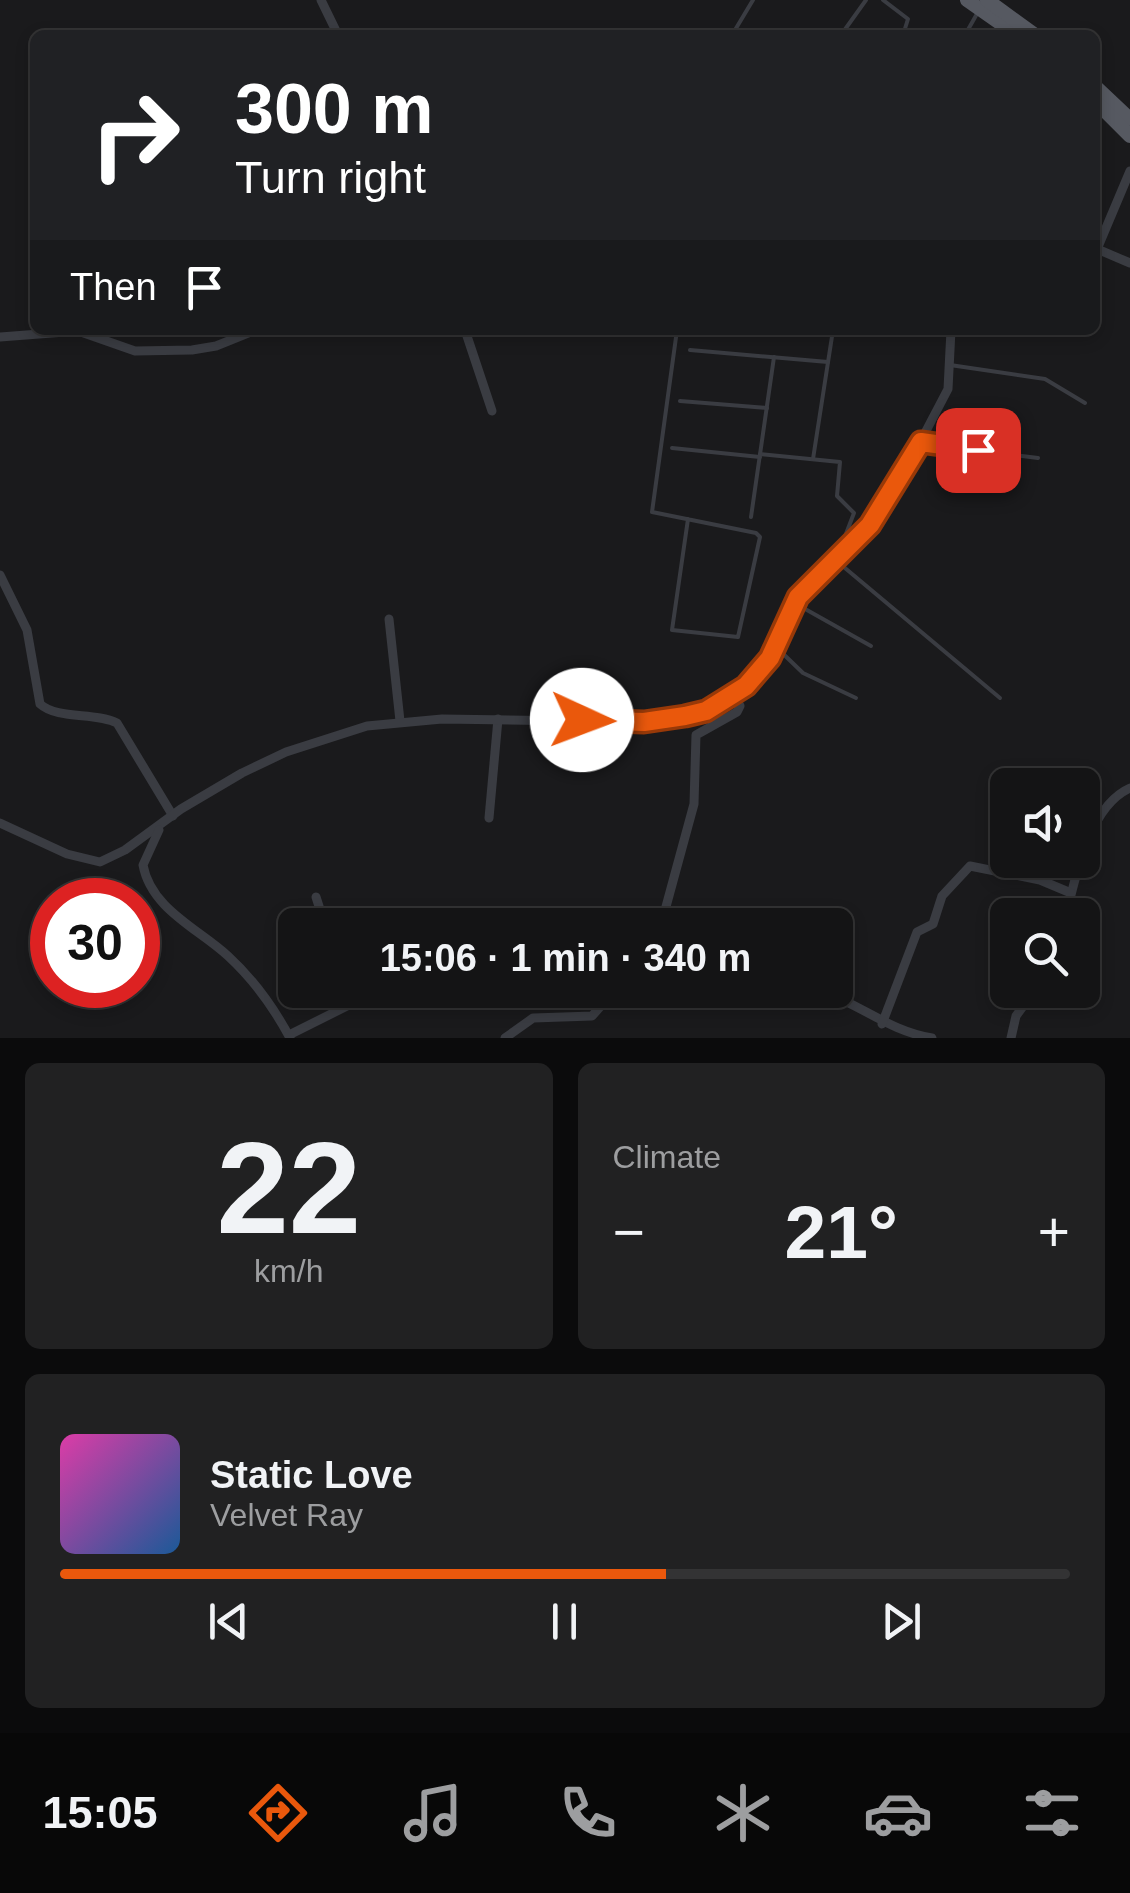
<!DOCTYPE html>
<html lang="en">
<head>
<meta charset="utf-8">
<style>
	:root { --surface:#141415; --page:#212122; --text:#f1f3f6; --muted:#9d9ea0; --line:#333334; --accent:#ea580c }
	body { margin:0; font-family:Arial,sans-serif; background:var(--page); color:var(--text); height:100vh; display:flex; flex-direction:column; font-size:38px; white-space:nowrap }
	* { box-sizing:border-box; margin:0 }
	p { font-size:32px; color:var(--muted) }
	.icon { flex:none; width:55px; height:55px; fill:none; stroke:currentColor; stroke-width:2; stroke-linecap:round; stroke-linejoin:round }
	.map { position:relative; height:1038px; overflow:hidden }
	.side { display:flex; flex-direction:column; gap:25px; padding:25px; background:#0b0b0c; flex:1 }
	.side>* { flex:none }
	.hud { position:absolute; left:30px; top:30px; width:1070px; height:305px; border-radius:15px; box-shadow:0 5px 15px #0003,0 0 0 2px var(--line); background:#202124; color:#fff; overflow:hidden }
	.buttons { position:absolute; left:990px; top:768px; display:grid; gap:20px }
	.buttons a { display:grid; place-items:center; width:110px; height:110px; border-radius:15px; background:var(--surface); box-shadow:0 5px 15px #0003,0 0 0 2px var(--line); font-size:50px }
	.speed { position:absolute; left:30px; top:878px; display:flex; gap:20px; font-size:50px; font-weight:700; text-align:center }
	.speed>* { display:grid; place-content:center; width:130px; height:130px; border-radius:50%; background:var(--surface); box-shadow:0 5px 15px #0003,0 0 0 2px var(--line); line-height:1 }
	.speed .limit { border:15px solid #d22; background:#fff; color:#111 }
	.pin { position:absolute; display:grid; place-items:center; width:85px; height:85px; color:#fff; margin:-42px; border-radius:20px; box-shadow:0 5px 15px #0006 }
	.me { position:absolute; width:110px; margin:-55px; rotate:92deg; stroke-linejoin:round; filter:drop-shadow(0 0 8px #0008) }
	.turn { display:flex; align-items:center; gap:35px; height:210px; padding:0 40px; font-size:45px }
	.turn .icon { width:130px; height:130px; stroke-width:2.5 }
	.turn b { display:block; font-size:70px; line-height:85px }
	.then { display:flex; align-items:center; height:95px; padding:0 40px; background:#0003; gap:20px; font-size:38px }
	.big { font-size:75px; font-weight:800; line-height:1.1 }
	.side .widget { flex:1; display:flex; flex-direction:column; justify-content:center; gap:15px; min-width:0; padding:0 35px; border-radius:15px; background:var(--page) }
	.side .dial { align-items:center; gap:0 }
	.dial b { font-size:130px; line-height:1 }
	.song { display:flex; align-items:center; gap:30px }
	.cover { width:120px; height:120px; border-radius:15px; background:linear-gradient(135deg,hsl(320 70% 55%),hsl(210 70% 35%)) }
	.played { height:10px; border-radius:5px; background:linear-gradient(90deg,var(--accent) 60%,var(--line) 60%) }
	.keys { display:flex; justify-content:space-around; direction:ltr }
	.heat { display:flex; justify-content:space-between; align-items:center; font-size:55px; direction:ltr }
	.side .tiles { flex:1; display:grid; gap:25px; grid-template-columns:1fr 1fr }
	.widget:last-child { grid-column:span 2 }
	.trip { position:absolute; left:278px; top:908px; width:575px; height:100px; border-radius:15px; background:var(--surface); box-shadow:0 5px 15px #0003,0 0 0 2px var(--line); font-weight:800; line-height:100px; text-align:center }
	.tabs { display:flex; height:160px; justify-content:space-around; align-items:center; background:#080808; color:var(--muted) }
	.tabs .icon { width:70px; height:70px }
	.tabs .on { color:var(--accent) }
	.tabs b { font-size:45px; color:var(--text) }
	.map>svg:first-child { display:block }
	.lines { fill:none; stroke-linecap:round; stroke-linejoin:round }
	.service { stroke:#3a3c42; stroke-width:4 }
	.minor { stroke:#3a3c42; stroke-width:9 }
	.primary { stroke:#565961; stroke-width:14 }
	.route-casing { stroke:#983908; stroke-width:25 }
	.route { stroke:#ea580c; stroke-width:18 }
</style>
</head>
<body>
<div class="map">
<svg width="1130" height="1038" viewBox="0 0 1130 1038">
	<rect width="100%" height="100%" fill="#1a1a1c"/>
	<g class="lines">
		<!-- service -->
		<g class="service">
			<polyline points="883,0 908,19 903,35"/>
			<polyline points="732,35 753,0"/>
			<polyline points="841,35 866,0"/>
			<polyline points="965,35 978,12"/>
			<polyline points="677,330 652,512 756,533 760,537 738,637 672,630 688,519"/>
			<polyline points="690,350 828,362"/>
			<polyline points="950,365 1045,379 1085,403"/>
			<polyline points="680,401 767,408"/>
			<polyline points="921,443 1038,458"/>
			<polyline points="672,448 760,457"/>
			<polyline points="760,454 840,462 837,496 854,513 844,539 847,545"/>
			<polyline points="813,459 833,330"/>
			<polyline points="751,517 774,357"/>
			<polyline points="839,563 1000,698"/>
			<polyline points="798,605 871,646"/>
			<polyline points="775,646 803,673 856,698"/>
		</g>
		<!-- minor -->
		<g class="minor">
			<polyline points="321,0 338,35"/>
			<polyline points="1097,249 1130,263"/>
			<polyline points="1095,254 1130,171"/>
			<polyline points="465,330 492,411"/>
			<polyline points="0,337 78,331 135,351 192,350 216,346 256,330"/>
			<path d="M0,575L27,630L40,704C58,720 94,712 117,723L173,816"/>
			<polyline points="389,619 400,721"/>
			<polyline points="489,818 498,719"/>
			<polyline points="0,823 67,854 100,862 125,850 181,809 242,773 286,752 367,726 442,719 644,722 706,711 745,686 764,667 798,597 845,554 894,492 948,389 951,330"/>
			<path d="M159,830L143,865C151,909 199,929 228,956C253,979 274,1008 290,1038"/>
			<polyline points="316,897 325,925"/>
			<path d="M1066,915C1076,876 1089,806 1130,788"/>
			<polyline points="661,925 694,804 696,735 737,712 740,706 734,695"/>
			<path d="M815,990C858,1001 885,1030 932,1038"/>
			<polyline points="882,1024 917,932 933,924 942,896 970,866 1040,880 1071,893"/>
			<polyline points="289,1035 347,1006 347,990"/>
			<polyline points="505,1038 533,1018 592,1016 600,1007 602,990"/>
			<polyline points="1011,1038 1016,1016 1035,990"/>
		</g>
		<!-- primary -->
		<g class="primary">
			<polyline points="967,0 1017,35"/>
			<polyline points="987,0 1035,35"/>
			<polyline points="1095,86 1130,119"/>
			<polyline points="1095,101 1130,136"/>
		</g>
	</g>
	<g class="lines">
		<!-- route casing -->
		<g class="route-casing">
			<polyline id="route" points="582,720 644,722 685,716 706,711 746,686 770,658 798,597 870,525 921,442 978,450"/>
		</g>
		<!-- route -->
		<use href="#route" class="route"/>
	</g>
</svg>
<div class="buttons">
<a><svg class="icon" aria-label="sound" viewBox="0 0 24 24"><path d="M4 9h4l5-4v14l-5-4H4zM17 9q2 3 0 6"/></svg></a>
<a><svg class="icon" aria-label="search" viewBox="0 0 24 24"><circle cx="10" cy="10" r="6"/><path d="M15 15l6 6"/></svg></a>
</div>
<div class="speed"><div class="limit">30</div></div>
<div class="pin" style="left:978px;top:450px;background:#d93025"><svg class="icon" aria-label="arrive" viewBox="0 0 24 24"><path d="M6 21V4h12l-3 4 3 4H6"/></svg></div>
<svg class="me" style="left:582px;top:720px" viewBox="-20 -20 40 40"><circle r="19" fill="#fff"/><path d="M0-13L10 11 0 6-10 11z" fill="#ea580c"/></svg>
<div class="trip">15:06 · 1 min · 340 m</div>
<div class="hud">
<div class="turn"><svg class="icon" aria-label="right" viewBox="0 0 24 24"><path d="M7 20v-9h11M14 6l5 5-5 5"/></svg><div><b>300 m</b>Turn right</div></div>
<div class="then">Then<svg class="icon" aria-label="arrive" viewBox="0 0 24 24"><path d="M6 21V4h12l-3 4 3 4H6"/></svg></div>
</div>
</div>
<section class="side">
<div class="tiles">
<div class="widget dial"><b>22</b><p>km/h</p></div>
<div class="widget"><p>Climate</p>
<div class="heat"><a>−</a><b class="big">21°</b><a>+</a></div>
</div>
<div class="widget">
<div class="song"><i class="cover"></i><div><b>Static Love</b><p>Velvet Ray</p></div></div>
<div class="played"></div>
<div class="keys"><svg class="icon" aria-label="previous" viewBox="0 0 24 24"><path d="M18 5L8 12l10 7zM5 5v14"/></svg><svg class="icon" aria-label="pause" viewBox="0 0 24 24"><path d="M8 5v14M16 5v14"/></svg><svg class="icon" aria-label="next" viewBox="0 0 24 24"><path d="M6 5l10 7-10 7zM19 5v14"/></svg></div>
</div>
</div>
</section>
<nav class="tabs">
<b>15:05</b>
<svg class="icon on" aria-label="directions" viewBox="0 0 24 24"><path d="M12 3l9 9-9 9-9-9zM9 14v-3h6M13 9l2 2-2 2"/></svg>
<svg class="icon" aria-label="music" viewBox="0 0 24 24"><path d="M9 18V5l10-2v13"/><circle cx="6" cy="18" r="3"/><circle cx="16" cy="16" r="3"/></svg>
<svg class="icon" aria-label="phone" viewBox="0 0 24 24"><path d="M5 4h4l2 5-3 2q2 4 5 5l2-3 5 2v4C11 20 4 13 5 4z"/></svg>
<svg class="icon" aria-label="climate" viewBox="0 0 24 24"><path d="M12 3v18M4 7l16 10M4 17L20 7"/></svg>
<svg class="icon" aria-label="car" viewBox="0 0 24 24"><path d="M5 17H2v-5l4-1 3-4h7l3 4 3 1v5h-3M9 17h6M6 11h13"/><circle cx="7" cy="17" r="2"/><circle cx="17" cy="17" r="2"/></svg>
<svg class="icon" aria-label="filters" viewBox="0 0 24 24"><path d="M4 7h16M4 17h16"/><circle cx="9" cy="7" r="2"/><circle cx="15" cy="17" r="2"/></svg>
</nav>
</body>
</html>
